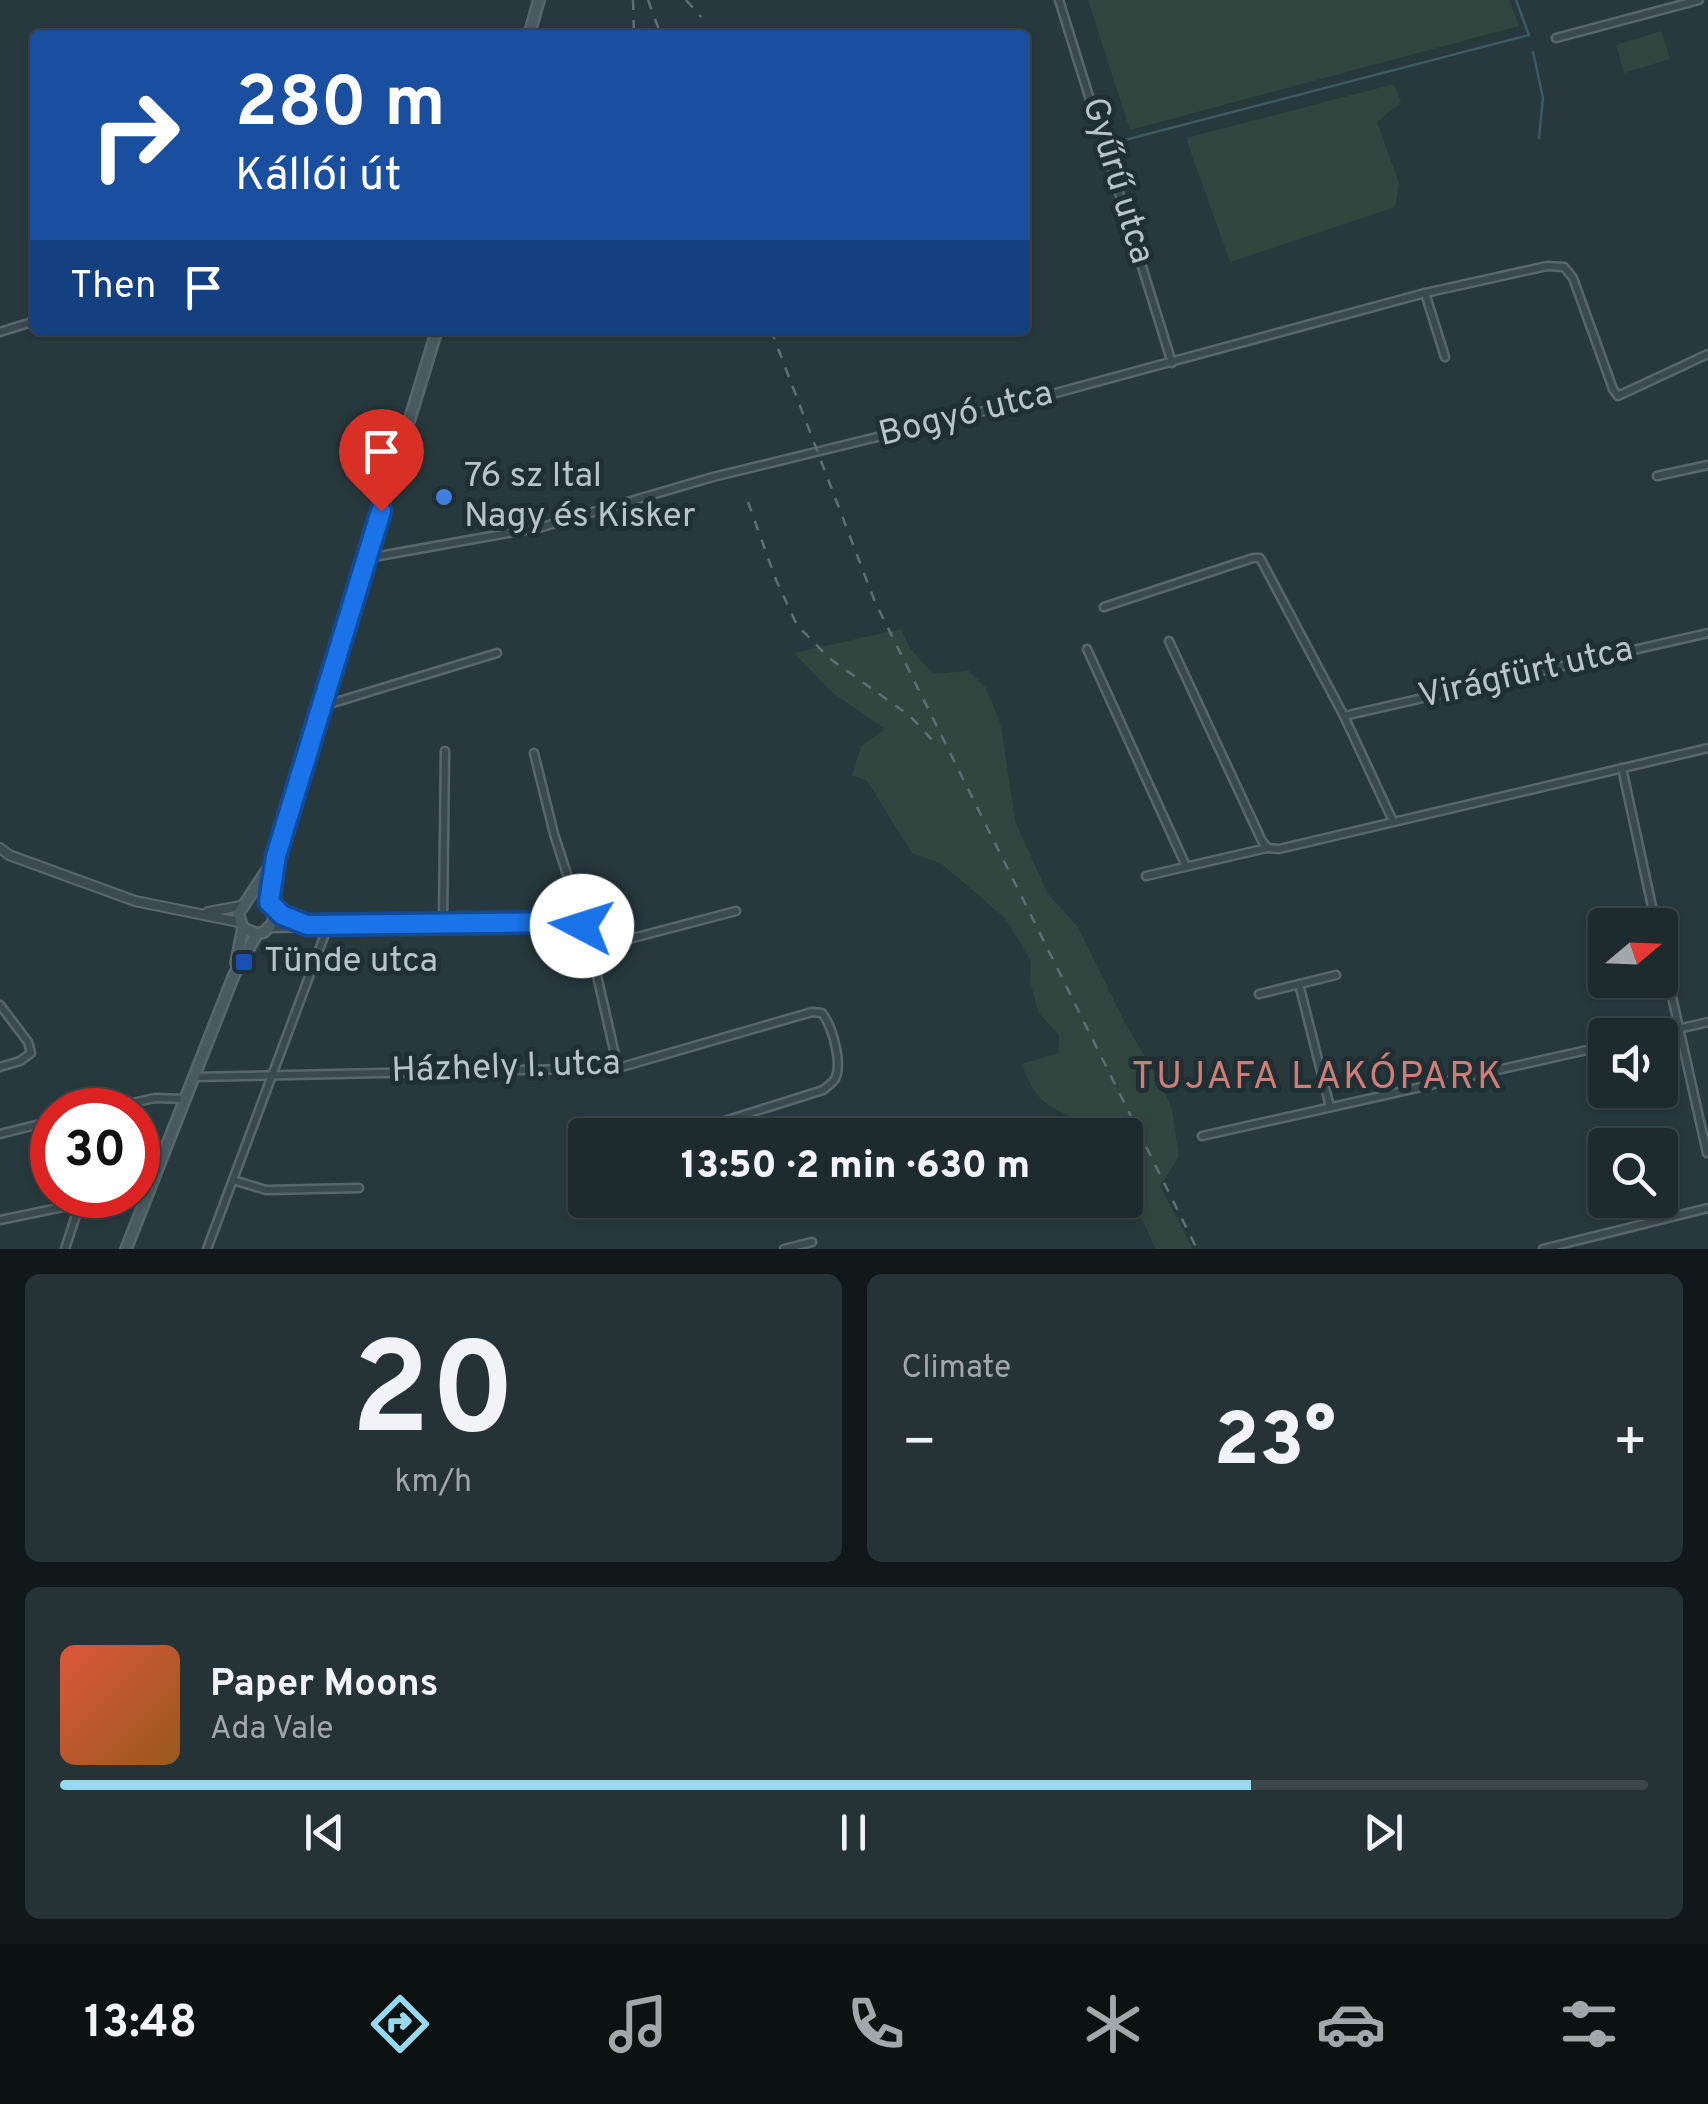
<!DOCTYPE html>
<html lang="en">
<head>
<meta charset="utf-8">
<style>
	:root { --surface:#1e2b2e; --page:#263336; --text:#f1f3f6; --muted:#a1a7aa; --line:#3c474a; --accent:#97d8ef }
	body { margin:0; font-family:Overpass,sans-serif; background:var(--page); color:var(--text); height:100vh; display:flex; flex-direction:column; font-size:38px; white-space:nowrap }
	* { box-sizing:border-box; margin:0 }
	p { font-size:32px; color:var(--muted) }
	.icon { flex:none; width:55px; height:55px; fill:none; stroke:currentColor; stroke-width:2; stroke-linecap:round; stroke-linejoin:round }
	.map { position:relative; height:1249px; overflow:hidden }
	.drawer { display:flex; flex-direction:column; gap:25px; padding:25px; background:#101819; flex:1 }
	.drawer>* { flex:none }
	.banner { position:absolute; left:30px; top:30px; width:1000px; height:305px; border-radius:10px; box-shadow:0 2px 8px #0004,0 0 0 2px var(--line); background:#1a4fa0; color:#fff; overflow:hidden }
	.needle { width:65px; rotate:71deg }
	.controls { position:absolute; left:1588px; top:908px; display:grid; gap:20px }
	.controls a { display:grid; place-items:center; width:90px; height:90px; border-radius:10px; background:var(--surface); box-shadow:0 2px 8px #0004,0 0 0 2px var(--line); font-size:50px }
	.speed { position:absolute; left:30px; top:1088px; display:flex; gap:20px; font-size:50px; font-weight:700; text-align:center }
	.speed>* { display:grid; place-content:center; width:130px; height:130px; border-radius:50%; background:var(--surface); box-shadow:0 2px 8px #0004,0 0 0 2px var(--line); line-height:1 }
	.speed .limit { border:15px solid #d22; background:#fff; color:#111 }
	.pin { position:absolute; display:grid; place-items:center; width:85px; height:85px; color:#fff; margin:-102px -42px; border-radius:50% 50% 50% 0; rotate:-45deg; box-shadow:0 0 10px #0007 }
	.pin .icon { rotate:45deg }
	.me { position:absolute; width:110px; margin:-55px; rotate:275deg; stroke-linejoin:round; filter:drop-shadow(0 0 8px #0008) }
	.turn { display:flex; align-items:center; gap:35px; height:210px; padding:0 40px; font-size:45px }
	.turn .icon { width:130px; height:130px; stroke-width:2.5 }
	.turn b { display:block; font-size:70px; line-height:85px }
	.then { display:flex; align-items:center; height:95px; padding:0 40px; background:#0003; gap:20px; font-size:38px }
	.big { font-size:75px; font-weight:800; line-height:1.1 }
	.drawer .widget { flex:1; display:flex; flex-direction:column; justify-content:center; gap:15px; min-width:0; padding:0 35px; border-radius:15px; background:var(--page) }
	.drawer .dial { align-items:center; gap:0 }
	.dial b { font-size:130px; line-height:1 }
	.song { display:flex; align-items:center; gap:30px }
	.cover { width:120px; height:120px; border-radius:15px; background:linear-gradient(135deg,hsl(10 70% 55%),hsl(30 70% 35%)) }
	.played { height:10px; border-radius:5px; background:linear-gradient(90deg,var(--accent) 75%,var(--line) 75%) }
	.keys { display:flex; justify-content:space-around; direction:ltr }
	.heat { display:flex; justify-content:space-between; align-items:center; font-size:55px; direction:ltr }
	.drawer .tiles { flex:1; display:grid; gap:25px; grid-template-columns:1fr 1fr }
	.widget:last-child { grid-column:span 2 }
	.trip { position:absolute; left:568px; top:1118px; width:575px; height:100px; border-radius:10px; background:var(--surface); box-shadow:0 2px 8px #0004,0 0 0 2px var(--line); font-weight:800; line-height:100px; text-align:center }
	.dock { display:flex; height:160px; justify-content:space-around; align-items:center; background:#0c1112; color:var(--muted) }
	.dock .icon { width:70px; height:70px }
	.dock .selected { color:var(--accent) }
	.dock b { font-size:45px; color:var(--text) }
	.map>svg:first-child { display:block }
	.green { fill:#30463e }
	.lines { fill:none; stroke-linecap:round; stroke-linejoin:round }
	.stream { stroke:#3d5a63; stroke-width:2.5 }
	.minor-casing { stroke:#59676c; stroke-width:11 }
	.tertiary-casing { stroke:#59676c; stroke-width:12 }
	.secondary-casing { stroke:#59676c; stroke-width:14 }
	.minor { stroke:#3b4a4e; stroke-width:6 }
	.tertiary { stroke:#3b4a4e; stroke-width:8 }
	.secondary { stroke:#4a5a61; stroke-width:9 }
	.rail { stroke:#5e6f75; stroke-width:2.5; stroke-dasharray:10 10; stroke-linecap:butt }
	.route-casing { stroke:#114b97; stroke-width:25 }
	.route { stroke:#1a73e8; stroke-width:18 }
	.shop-dot { fill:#3f7fe0; stroke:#202f33; stroke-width:4 }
	.transit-dot { fill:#1a4fb4; stroke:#202f33; stroke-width:4 }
	.labels { text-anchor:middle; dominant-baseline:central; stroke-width:10; stroke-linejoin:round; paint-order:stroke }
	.street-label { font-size:35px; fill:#b8c4c9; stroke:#202f33 }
	.poi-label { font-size:35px; fill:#b8c4c9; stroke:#202f33; text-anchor:start }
	.neighbourhood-label { font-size:38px; letter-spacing:2.5px; fill:#cf7e77; stroke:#202f33 }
</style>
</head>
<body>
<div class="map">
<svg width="1708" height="1249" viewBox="0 0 1708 1249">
	<rect width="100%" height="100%" fill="#28393e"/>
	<!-- green -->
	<g class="green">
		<polygon points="1088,0 1509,0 1519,26 1130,130"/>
		<polygon points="1661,31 1670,59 1624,73 1616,45"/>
		<polygon points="1394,84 1401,102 1377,122 1399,183 1395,207 1230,262 1186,138"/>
		<path d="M901,629L910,648L933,674L969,671L986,688L1001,725L1015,821L1048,894L1078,927L1126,1025L1159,1080L1172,1108L1179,1157L1160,1186L1193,1249H1156L1125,1184V1135H1097C1061,1102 1041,1119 1022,1064L1058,1053L1059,1035L1038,1012L1030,981L1031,961L1005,918L942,864L912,853L867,781L852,775L861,746L885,729L833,693L794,653Z"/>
	</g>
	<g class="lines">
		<!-- stream -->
		<g class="stream">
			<polyline points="1533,52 1543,98 1539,138"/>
			<polyline points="1110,139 1121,141 1529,35 1516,0"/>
		</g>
		<!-- minor casing -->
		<g class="minor-casing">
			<g id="minor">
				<polyline points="1059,0 1172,363"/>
				<polyline points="1556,38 1699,0"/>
				<polyline points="1425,293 1445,357"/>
				<polyline points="0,332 35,321"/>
				<polyline points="1657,476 1708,465"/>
				<polyline points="368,558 542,527 713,477 1041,397 1425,293 1547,266 1564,267 1573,278 1613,389 1618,396 1708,354"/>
				<polyline points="1104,607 1253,558 1260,558 1344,716 1392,819"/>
				<polyline points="1169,641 1262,841 1268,848 1279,849 1708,748"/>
				<polyline points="1087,649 1186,866"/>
				<polyline points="323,706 497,653"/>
				<polyline points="1344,716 1708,633"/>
				<polyline points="534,753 554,834 591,949 618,1068"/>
				<polyline points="1622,768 1656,925"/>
				<polyline points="1146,876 1267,848"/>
				<polyline points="274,910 301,923"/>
				<polyline points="443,922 445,751"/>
				<polyline points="270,928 572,922 581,926"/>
				<polyline points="1660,943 1707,1153"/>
				<polyline points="591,949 736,911"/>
				<polyline points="1299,984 1330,1107"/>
				<polyline points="1259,994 1336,975"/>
				<polyline points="0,1005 28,1042 31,1053 20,1061 0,1067"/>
				<polyline points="1652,1035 1708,1022"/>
				<path d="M193,1077L618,1068L812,1012L822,1013C832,1026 843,1063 835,1079C832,1083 827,1087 823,1090L718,1123"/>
				<polyline points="100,1110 155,1098 184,1099"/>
				<polyline points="0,1134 52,1121"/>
				<polyline points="1202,1136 1605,1046"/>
				<polyline points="233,1180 266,1190 359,1188"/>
				<polyline points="138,1192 149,1189"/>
				<polyline points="0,1220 120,1195"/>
				<polyline points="65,1249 80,1203"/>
				<polyline points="207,1249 328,926"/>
				<polyline points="784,1249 812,1242"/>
				<polyline points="1543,1249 1708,1208"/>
			</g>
		</g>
		<!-- tertiary casing -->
		<g class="tertiary-casing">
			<g id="tertiary">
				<polyline points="0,848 9,855 135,901 239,922"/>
				<polyline points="208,912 241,906"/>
			</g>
		</g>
		<!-- secondary casing -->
		<g class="secondary-casing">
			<g id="secondary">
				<polyline points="529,35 539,0"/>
				<polyline points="257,934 243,928 238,914 271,864"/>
				<polyline points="236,963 243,928"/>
				<polyline points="126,1249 234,975 257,934 264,932 273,923 274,910 269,902 276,856 437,330"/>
			</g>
		</g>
		<!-- minor -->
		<use href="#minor" class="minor"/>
		<!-- tertiary -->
		<use href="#tertiary" class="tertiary"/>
		<!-- secondary -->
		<use href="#secondary" class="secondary"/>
		<!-- rail -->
		<g class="rail">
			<polyline points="633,0 634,35"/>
			<polyline points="648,0 661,35"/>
			<polyline points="686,0 701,17"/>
			<polyline points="771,330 875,602 1197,1249"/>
			<polyline points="748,502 776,580 797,625 829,658 910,716 935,743"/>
		</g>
	</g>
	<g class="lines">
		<!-- route casing -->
		<g class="route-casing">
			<polyline id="route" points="381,511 276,856 269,902 282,915 307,925 572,922 582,926"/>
		</g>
		<!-- route -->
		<use href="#route" class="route"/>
	</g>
	<!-- markers -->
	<circle class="shop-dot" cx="444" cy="497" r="10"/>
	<rect class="transit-dot" x="234" y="952" width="20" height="20" rx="5"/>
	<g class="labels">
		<!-- street labels -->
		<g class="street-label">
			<text transform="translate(1117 181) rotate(73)">Gyűrű utca</text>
			<text transform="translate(966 415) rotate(-14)">Bogyó utca</text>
			<text transform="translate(1526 674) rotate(-13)">Virágfürt utca</text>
			<text transform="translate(506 1068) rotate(-2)">Házhely I. utca</text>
		</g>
		<!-- poi labels -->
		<g class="poi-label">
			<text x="464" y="477">76 sz Ital<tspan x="464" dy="40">Nagy és Kisker</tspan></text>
			<text x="264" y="962">Tünde utca</text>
		</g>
		<!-- neighbourhood labels -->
		<g class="neighbourhood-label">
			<text x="1318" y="1078">TUJAFA LAKÓPARK</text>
		</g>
	</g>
</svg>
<div class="controls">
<a><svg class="needle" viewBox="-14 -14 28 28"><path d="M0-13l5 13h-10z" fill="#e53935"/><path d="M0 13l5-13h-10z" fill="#a1a7aa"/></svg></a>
<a><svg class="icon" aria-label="sound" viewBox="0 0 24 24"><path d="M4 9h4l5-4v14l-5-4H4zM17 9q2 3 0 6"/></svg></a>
<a><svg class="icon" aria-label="search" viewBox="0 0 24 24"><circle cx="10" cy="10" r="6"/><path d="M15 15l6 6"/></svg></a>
</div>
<div class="speed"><div class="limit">30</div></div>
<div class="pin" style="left:381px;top:511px;background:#d93025"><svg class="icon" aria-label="arrive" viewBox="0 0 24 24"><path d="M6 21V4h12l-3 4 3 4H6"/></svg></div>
<svg class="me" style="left:582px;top:926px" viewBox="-20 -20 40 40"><circle r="19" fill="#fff"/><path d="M0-13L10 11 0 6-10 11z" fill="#1a73e8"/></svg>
<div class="trip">13:50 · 2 min · 630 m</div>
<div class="banner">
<div class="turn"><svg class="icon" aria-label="right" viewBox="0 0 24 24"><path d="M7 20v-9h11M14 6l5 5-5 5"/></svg><div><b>280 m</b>Kállói út</div></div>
<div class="then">Then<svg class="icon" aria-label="arrive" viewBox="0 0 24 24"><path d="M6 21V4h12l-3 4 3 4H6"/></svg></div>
</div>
</div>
<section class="drawer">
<div class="tiles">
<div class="widget dial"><b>20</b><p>km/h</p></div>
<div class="widget"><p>Climate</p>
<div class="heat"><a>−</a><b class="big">23°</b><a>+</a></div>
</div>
<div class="widget">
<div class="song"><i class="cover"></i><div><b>Paper Moons</b><p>Ada Vale</p></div></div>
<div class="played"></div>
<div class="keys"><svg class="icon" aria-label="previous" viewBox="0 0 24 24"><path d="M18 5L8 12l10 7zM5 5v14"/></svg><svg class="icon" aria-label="pause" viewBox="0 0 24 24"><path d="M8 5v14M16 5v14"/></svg><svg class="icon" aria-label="next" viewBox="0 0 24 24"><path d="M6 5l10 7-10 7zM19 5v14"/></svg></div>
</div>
</div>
</section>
<nav class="dock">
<b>13:48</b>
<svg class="icon selected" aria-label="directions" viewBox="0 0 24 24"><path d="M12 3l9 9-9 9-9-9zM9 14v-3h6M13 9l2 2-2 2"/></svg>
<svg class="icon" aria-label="music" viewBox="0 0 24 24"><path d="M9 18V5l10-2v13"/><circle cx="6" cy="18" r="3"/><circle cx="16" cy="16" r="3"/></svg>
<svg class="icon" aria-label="phone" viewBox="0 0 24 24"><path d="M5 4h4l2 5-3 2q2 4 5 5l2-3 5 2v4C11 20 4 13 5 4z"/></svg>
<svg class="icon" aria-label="climate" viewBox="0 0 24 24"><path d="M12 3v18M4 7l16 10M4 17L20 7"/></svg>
<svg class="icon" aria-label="car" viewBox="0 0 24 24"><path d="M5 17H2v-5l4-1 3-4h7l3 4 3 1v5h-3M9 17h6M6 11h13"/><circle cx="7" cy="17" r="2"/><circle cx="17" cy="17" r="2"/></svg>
<svg class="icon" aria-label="filters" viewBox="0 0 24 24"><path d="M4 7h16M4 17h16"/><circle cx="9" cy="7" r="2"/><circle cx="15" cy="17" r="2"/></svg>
</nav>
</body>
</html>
